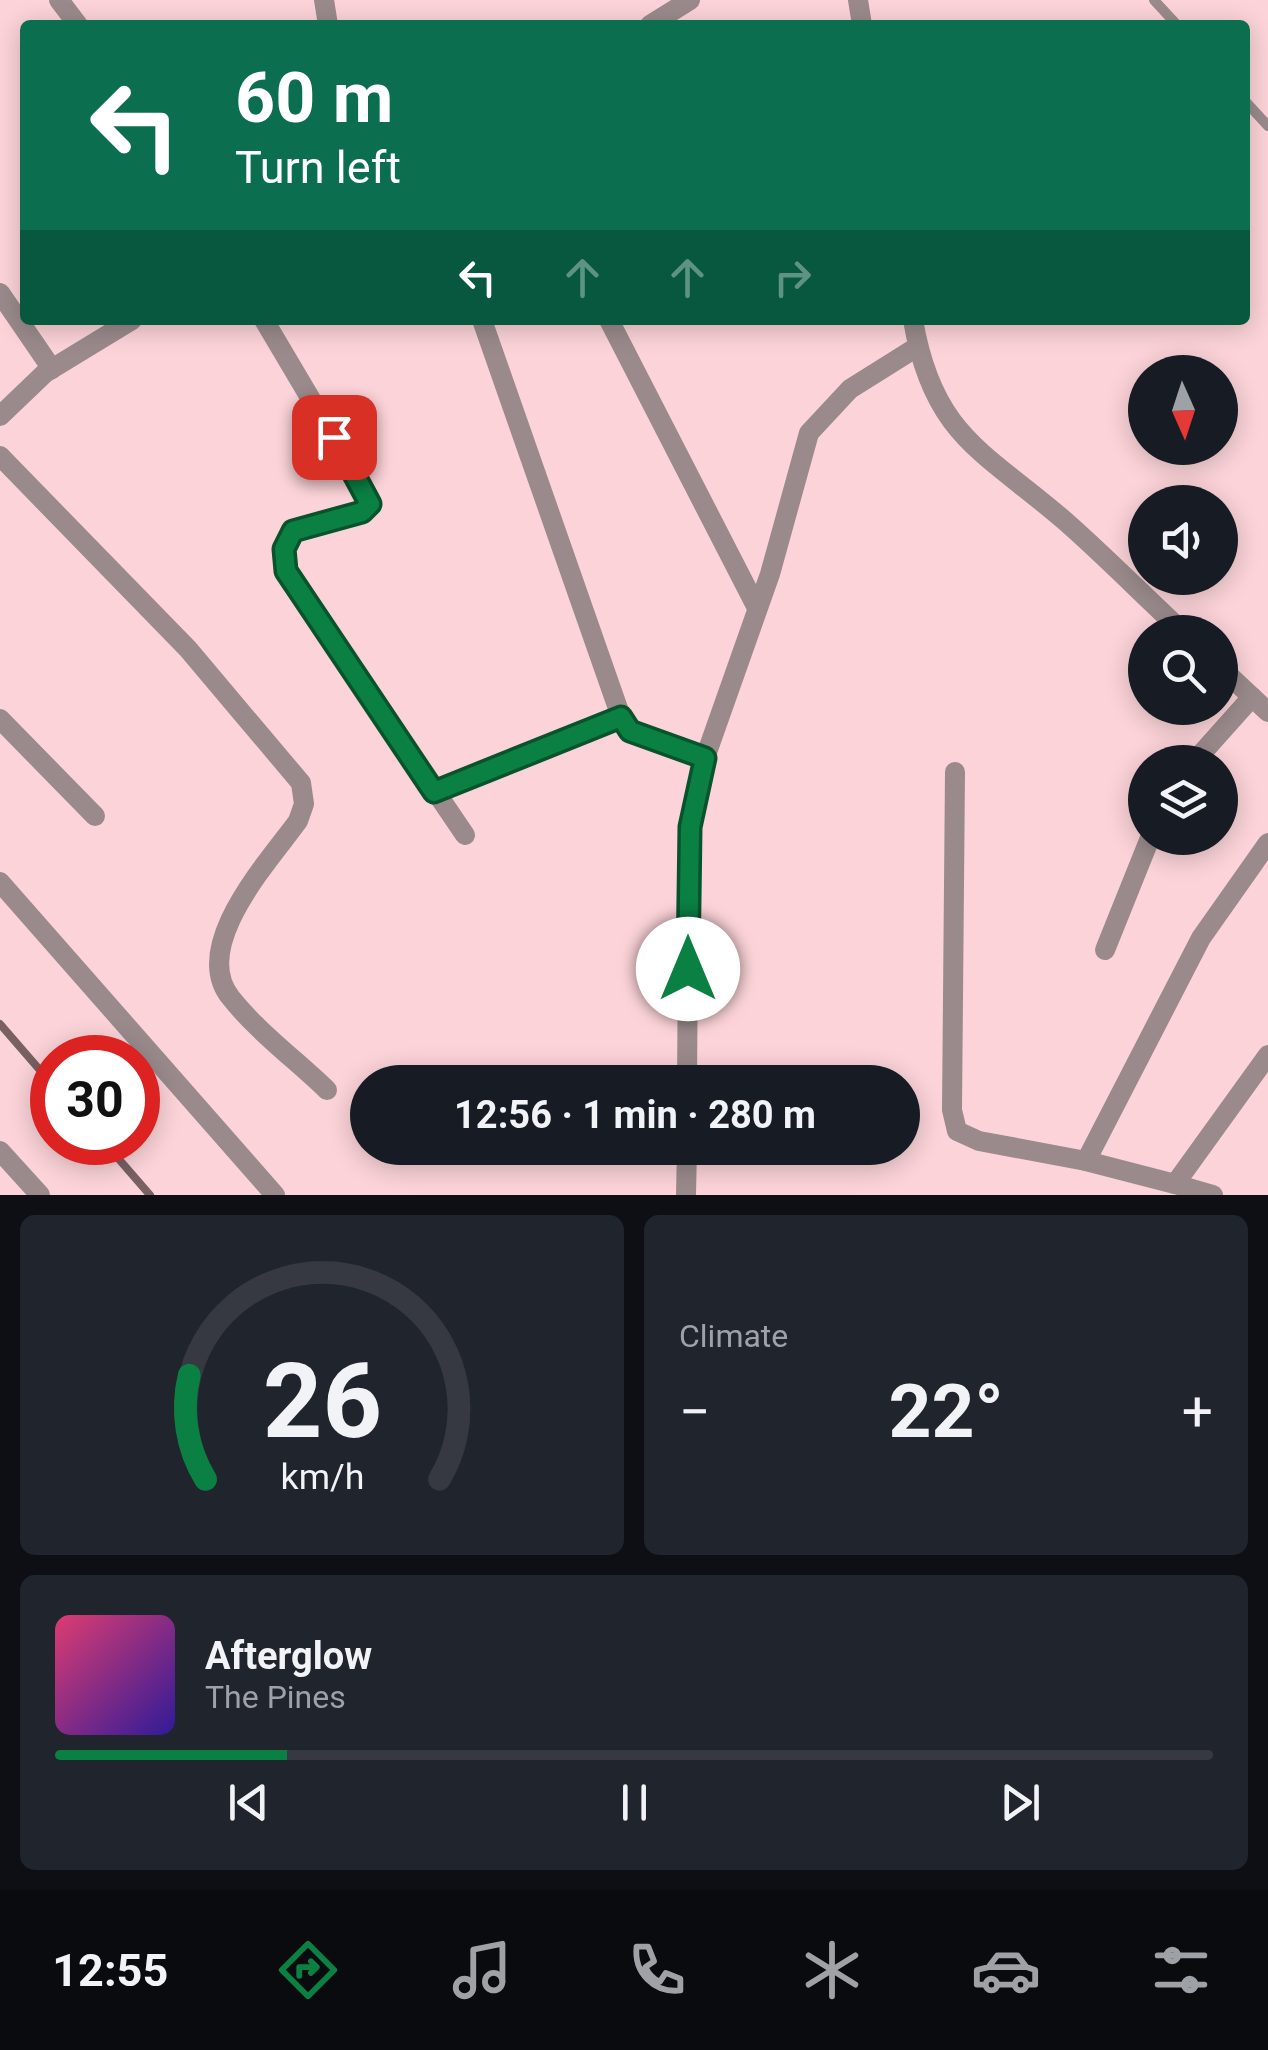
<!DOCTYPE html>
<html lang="en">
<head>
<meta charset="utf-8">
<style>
	:root { --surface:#171b24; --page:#20242c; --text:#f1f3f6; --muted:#9ea1a6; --line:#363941; --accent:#0b8043 }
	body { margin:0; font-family:Roboto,sans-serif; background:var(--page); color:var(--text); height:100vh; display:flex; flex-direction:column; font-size:38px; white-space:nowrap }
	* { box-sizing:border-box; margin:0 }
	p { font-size:32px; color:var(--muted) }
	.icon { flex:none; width:55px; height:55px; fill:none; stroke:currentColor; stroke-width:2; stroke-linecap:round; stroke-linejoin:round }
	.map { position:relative; height:1195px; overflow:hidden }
	.drawer { display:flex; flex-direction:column; gap:20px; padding:20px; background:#0d0f14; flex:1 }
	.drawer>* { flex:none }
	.banner { position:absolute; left:20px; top:20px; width:1230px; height:305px; border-radius:10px; box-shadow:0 5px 25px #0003; background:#0b6e4f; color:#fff; overflow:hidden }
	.needle { width:65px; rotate:177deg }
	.fabs { position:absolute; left:1128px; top:355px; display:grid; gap:20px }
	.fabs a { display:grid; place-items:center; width:110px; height:110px; border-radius:50%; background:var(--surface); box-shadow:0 5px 25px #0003; font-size:50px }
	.speed { position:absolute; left:30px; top:1035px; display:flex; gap:20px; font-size:50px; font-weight:700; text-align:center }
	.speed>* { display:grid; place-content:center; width:130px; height:130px; border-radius:50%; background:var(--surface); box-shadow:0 5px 25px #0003; line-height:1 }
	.speed .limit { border:15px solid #d22; background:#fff; color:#111 }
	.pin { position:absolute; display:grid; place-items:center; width:85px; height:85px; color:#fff; margin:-42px; border-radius:20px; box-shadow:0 5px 15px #0006 }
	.me { position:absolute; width:110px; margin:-55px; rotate:0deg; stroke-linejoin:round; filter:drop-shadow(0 0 8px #0008) }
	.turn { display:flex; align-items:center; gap:35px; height:210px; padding:0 50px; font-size:45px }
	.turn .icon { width:130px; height:130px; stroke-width:2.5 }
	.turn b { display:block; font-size:70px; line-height:85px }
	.lanes { display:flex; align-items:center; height:95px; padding:0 50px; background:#0003; justify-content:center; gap:50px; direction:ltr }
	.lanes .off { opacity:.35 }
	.big { font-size:75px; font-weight:700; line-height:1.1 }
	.drawer .tile { flex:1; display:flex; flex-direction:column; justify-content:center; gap:15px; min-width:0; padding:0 35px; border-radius:15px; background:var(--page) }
	.drawer .dial { align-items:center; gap:0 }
	.dial svg { height:260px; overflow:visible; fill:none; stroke:var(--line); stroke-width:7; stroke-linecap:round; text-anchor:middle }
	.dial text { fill:var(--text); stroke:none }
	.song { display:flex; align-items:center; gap:30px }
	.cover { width:120px; height:120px; border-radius:15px; background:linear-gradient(135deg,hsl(340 70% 55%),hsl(250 70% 35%)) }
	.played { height:10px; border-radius:5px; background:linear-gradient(90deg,var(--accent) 20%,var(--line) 20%) }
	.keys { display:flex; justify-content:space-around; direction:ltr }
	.heat { display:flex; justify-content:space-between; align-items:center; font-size:55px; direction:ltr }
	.drawer .tiles { flex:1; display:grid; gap:20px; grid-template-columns:1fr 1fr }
	.tile:last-child { grid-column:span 2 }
	.trip { position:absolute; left:350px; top:1065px; width:570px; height:100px; border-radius:50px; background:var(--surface); box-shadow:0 5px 25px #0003; font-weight:700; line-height:100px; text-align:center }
	.menu { display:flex; height:160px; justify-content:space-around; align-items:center; background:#090b0e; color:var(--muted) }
	.menu .icon { width:70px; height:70px }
	.menu .current { color:var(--accent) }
	.menu b { font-size:45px; color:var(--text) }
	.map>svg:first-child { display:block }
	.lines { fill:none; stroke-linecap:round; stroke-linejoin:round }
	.lane { stroke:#9a8a8c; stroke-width:10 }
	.street { stroke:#9a8a8c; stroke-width:20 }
	.rail { stroke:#786063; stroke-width:8 }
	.route-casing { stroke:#07532c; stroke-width:25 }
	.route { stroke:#0b8043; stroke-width:18 }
</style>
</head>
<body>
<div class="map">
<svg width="1268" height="1195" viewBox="0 0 1268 1195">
	<rect width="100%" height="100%" fill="#fbd3d8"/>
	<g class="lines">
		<!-- lane -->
		<g class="lane">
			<polyline points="1154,0 1177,25"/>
			<polyline points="1245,101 1268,126"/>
		</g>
		<!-- street -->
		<g class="street">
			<polyline points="59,0 78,25"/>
			<polyline points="324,0 328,25"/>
			<polyline points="858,0 862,25"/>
			<polyline points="650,25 690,0"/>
			<polyline points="0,293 52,369"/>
			<polyline points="264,320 370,499 362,512 293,531 283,549 286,571 465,835"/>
			<polyline points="482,320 621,717 630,731 705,758"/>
			<polyline points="609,320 757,608"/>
			<path d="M913,320C933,436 984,451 1065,521C1106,557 1144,596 1183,632"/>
			<polyline points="0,416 45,373 132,320"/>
			<path d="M0,456L188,649L301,783L304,804L298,821C269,861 189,947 231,998C258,1032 296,1060 327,1090"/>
			<polyline points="1220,667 1268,712"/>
			<polyline points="0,719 95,816"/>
			<polyline points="1194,762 1252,697"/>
			<polyline points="955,772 952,1110 957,1131 979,1141 1086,1161 1175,1184 1268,1055"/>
			<polyline points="434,791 621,717"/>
			<polyline points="0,882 275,1195"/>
			<polyline points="1105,950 1150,838"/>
			<polyline points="687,1082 689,827 705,758 770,574 809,433 850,389 917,347"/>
			<polyline points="0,1151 40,1195"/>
			<polyline points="1086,1161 1201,938 1268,843"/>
			<polyline points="1175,1184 1213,1195"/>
			<polyline points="686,1195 687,1148"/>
		</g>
		<!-- rail -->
		<g class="rail">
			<polyline points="0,1024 52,1084"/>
			<polyline points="104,1142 150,1195"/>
		</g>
	</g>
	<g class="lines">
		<!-- route casing -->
		<g class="route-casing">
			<polyline id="route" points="334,437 370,504 362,512 293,531 284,549 286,571 434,792 621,717 630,731 705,758 690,827 688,969"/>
		</g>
		<!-- route -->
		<use href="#route" class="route"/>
	</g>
</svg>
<div class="fabs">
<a><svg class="needle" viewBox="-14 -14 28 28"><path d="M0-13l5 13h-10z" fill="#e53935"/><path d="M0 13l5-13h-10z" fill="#9ea1a6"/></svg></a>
<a><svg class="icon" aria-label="sound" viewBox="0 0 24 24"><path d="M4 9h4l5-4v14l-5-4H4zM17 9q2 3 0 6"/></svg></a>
<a><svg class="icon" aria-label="search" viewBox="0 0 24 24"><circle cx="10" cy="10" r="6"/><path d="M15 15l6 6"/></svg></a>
<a><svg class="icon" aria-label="layers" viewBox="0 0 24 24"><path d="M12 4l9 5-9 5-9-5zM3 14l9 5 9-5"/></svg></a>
</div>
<div class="speed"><div class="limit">30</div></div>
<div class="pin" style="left:334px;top:437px;background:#d93025"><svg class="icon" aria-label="arrive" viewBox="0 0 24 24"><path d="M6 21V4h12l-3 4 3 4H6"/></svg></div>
<svg class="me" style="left:688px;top:969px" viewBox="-20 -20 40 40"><circle r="19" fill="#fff"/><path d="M0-13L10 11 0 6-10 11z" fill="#0b8043"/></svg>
<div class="trip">12:56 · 1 min · 280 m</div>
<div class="banner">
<div class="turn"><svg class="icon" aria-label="left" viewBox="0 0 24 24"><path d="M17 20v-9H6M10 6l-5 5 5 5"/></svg><div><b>60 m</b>Turn left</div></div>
<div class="lanes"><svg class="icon" aria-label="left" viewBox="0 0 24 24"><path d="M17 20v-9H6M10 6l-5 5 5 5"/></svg><svg class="icon off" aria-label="ahead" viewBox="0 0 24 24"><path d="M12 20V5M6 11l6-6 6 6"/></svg><svg class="icon off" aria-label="ahead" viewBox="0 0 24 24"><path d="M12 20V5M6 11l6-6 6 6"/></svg><svg class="icon off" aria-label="right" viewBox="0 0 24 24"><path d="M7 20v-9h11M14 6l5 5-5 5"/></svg></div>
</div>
</div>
<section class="drawer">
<div class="tiles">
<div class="tile dial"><svg viewBox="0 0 100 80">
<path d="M14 69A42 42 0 1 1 86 69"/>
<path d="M14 69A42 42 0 0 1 9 37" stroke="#0b8043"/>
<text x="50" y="56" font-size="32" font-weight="700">26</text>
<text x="50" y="72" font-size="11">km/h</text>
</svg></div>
<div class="tile"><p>Climate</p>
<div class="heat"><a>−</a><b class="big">22°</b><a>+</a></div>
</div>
<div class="tile">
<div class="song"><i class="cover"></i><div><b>Afterglow</b><p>The Pines</p></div></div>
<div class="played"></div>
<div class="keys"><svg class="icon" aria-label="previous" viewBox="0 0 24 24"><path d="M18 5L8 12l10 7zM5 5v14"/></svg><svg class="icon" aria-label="pause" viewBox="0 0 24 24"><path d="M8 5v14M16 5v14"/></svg><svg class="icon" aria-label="next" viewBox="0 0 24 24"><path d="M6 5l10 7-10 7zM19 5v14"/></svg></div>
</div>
</div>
</section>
<nav class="menu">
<b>12:55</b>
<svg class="icon current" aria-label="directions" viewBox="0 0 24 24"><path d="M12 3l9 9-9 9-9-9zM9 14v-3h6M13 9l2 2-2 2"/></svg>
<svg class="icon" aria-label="music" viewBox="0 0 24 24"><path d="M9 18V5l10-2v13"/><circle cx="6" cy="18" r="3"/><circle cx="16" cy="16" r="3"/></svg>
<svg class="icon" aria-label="phone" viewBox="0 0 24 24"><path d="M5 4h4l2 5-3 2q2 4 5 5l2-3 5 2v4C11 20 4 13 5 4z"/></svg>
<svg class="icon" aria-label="climate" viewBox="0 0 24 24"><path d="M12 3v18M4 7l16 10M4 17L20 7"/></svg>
<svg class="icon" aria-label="car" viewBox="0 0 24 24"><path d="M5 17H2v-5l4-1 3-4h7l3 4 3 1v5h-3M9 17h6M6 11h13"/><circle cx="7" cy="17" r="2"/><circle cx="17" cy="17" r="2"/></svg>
<svg class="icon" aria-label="filters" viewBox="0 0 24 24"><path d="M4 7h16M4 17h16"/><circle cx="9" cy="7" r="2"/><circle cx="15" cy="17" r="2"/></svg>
</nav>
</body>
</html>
